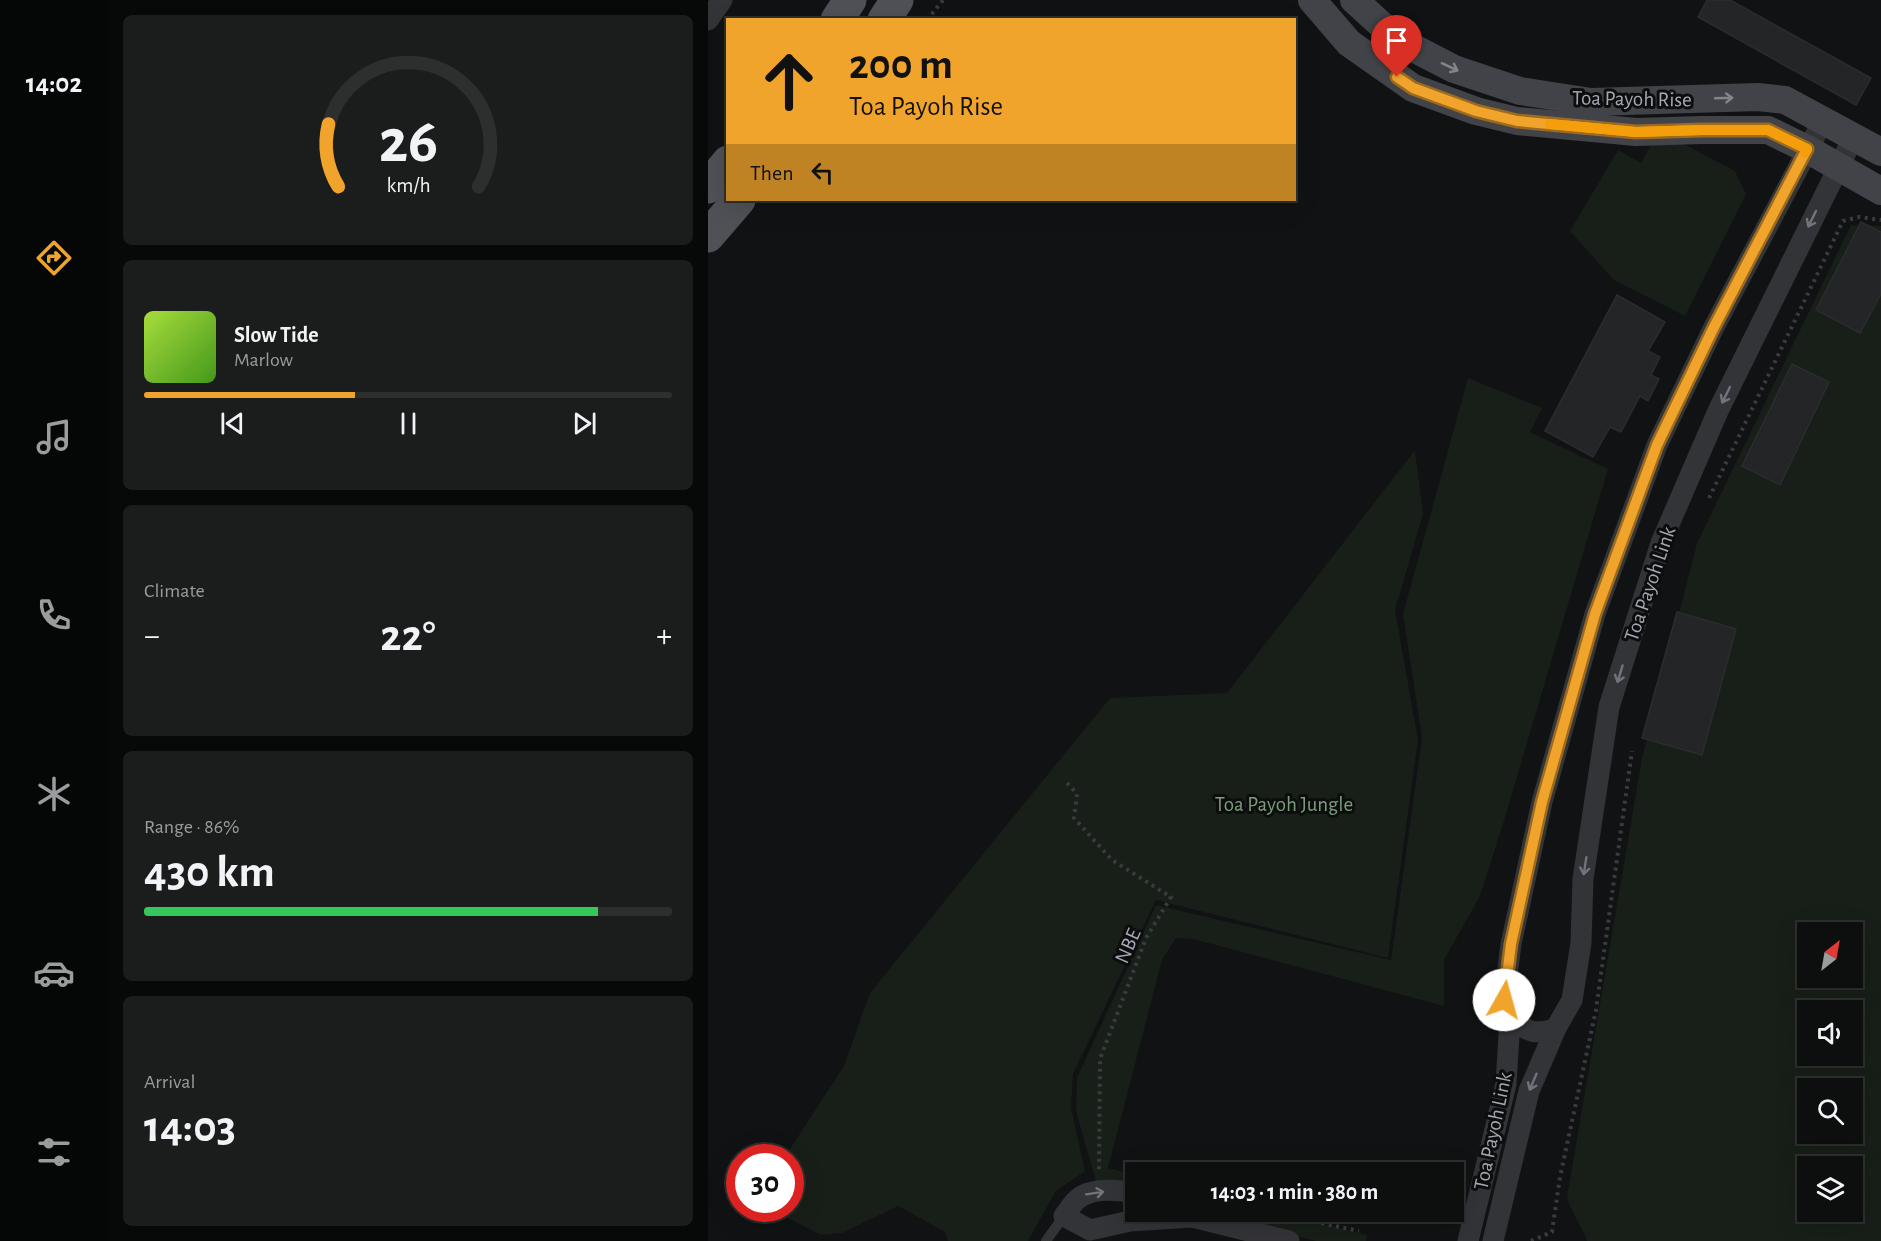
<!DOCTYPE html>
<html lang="en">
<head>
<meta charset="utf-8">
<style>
	:root { --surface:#0d0e0e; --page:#1b1c1c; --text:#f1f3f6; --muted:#9a9c9e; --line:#2d2e2e; --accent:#f1a42c }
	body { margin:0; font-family:"Alegreya Sans",sans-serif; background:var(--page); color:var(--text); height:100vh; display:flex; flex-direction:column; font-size:22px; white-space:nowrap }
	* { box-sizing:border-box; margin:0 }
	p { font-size:20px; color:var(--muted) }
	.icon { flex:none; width:33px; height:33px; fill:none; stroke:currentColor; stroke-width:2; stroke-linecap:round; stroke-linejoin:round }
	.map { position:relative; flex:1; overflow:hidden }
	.drawer { display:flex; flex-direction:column; gap:15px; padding:15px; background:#070808; width:600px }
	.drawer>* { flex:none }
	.hud { position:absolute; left:18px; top:18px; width:570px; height:183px; border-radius:0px; box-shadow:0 6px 24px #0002,0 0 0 2px var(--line); background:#f1a42c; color:#111; overflow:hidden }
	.needle { width:39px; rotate:31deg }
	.controls { position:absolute; left:1089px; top:922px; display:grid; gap:12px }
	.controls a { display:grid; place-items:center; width:66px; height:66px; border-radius:0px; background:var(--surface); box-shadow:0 6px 24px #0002,0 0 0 2px var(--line); font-size:30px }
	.speed { position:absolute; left:18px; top:1144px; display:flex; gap:12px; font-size:30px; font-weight:700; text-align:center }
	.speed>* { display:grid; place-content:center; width:78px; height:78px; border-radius:50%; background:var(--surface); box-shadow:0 6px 24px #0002,0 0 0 2px var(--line); line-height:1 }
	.speed .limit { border:9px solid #d22; background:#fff; color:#111 }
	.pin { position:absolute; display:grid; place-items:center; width:51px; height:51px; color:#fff; margin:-62px -26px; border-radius:50% 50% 50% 0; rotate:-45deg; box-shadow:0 0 6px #0007 }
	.pin .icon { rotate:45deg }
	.me { position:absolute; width:66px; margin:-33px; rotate:7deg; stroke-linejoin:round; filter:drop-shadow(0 0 4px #0008) }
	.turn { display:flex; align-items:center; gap:21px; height:126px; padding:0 24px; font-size:27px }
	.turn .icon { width:78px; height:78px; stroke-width:2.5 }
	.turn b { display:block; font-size:42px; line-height:51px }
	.then { display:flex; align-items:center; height:57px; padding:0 24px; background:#0003; gap:12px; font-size:22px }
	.big { font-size:45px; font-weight:700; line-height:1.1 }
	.drawer .widget { flex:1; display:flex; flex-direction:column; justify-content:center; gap:9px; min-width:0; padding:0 21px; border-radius:9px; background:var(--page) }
	.drawer .dial { align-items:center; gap:0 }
	.dial svg { height:156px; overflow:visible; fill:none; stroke:var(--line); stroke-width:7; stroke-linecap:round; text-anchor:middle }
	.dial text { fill:var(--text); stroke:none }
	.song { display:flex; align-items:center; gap:18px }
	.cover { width:72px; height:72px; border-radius:9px; background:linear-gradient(135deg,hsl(80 70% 55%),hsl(100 70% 35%)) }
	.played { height:6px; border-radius:3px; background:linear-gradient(90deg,var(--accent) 40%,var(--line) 40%) }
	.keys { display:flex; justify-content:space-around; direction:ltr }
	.heat { display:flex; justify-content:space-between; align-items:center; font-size:33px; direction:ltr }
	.charge { height:9px; border-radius:4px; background:linear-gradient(90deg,#34c759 86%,var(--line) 0) }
	.trip { position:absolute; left:417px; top:1162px; width:339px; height:60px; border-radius:0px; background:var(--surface); box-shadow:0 6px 24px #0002,0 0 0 2px var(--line); font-weight:700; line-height:60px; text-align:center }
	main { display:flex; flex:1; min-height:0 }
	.dock { display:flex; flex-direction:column; width:108px; justify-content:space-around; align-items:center; background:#050606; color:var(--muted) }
	.dock .icon { width:42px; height:42px }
	.dock .current { color:var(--accent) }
	.dock b { font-size:27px; color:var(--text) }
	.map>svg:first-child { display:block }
	.green { fill:#181e18; fill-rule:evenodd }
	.building { fill:#242527; stroke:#2b2c2f; stroke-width:1.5 }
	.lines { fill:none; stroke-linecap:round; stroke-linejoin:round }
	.path { stroke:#393b3f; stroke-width:4; stroke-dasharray:3 4.5; stroke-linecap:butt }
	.lane { stroke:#333438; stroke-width:10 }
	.street { stroke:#333438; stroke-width:21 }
	.secondary { stroke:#414348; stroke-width:28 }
	.primary { stroke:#4f5157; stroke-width:33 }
	.oneway { stroke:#81858e }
	.oneway2 { stroke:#71747c }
	.route-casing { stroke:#9d6b1d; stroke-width:15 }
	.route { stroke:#f1a42c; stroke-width:10 }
	.slow { stroke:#f59e0b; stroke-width:10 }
	.labels { text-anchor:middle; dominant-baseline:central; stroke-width:6; stroke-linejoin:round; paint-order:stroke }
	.street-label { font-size:21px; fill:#a3a9b4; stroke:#0d0d0e }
	.park-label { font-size:21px; fill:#7a9f7a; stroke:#0d0d0e }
</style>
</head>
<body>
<main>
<nav class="dock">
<b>14:02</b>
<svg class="icon current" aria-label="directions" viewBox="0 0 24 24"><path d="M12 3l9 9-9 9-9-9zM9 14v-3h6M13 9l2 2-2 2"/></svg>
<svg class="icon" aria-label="music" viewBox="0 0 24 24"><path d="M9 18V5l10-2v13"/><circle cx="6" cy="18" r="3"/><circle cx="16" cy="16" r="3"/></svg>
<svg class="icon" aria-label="phone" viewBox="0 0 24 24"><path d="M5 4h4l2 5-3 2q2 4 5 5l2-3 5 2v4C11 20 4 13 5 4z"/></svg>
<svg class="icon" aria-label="climate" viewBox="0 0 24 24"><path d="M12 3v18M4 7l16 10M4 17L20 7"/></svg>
<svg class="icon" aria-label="car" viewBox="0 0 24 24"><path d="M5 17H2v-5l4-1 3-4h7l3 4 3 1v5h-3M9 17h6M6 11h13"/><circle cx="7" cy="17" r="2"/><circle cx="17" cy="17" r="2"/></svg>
<svg class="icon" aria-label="filters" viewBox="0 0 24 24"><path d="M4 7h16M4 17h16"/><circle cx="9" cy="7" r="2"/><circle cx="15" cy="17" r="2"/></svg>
</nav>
<section class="drawer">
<div class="widget dial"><svg viewBox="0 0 100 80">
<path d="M14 69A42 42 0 1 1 86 69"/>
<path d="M14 69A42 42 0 0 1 9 37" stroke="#f1a42c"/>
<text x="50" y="56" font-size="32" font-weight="700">26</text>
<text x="50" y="72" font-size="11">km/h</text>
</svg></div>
<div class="widget">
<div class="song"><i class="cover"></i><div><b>Slow Tide</b><p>Marlow</p></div></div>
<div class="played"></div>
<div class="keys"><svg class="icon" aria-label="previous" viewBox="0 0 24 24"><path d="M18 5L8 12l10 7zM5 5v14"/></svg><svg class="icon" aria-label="pause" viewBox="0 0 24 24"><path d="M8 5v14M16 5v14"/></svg><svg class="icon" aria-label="next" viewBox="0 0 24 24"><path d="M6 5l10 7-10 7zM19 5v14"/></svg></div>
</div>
<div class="widget"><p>Climate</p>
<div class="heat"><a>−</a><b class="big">22°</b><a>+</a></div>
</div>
<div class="widget"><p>Range · 86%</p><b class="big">430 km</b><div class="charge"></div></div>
<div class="widget"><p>Arrival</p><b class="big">14:03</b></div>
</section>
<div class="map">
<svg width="1173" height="1241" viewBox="0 0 1173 1241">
	<rect width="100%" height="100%" fill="#111213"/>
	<!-- green -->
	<g class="green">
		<polygon points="951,131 1027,171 1038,194 977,316 906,280 862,231 910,150 933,163"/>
		<path d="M1143,225L1173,226V1241H879C873,1223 864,1216 859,1197L934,758L989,543ZM1100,933H1144V978H1100ZM1100,1011H1144V1056H1100ZM1100,1089H1144V1134H1100ZM1100,1167H1144V1212H1100Z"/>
		<polygon points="760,378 834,408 822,432 900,469 796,821 772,896 736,960 736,1006 485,939 468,938 454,960 400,1168 427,1175 427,1195 389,1185 368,1111 369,1078 448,905 683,960 714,738 695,614"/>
		<polygon points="707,450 715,514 687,610 710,740 680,958 448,900 365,1074 363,1108 377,1171 347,1192 320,1241 240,1241 237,1232 190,1206 134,1233 113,1235 62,1209 82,1209 82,1158 76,1158 136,1066 162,993 402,698 519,693"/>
		<polygon points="495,1212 569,1212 659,1235 658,1241 608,1241"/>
	</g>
	<!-- building -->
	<g class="building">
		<polygon points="999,0 1022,0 1163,78 1148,105 990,17"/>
		<polygon points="1153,222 1173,232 1173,294 1152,333 1108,310"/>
		<polygon points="909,295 957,322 940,351 952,357 943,375 951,379 940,401 932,396 913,432 902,427 885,457 837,431"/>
		<polygon points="1084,364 1121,382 1072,485 1034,466"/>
		<polygon points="969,612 1028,629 994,755 934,738"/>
	</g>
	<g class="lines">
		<!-- path -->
		<g class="path">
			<polyline points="219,20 235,0"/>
			<polyline points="1001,498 1135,221 1151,217 1173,220"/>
			<polyline points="359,783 369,794 366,818 404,860 463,897 438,938 392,1059 391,1171"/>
			<polyline points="707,1212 725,1220"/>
			<polyline points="584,1217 651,1231"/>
			<polyline points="823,1241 844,1232 852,1177 888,1010 924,751"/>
		</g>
		<!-- lane -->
		<polyline class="lane" points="338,1241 356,1216"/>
		<!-- street -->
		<g class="street">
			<polyline points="0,20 14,0"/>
			<path d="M802,1019C820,1031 826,1036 848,1028L864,1000L873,943L875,879L901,707L953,543L1010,411L1146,136"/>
			<path d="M428,1193C411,1190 385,1187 371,1198C365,1202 361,1210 356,1216L382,1230L422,1221L484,1217"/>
			<polyline points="474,1212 484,1217 581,1241"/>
			<polyline points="760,1241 798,1084 802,1019 796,1000 803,944 834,802 887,614 949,445 1005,329 1116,119"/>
			<polyline points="785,1241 821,1091 848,1028"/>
		</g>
		<!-- secondary -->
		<g class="secondary">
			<polyline points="604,0 641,43 705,88 768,111 809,121 928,132 994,130 1060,130 1099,149 1173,191"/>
			<polyline points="646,0 690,40 746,69 812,91 883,102 1050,97 1077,100 1173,152"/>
		</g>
		<!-- primary -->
		<g class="primary">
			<polyline points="129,20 142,0"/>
			<polyline points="176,20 189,0"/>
			<polyline points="0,187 20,162"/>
			<polyline points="0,236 31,200"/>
		</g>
	</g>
	<!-- one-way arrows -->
	<defs><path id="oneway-shaft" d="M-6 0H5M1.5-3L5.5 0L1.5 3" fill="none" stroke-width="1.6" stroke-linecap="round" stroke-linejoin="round" transform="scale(1.5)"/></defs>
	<g class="oneway">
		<use href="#oneway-shaft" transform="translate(742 67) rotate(25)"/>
		<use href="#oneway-shaft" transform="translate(1016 98) rotate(-2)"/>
	</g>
	<g class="oneway2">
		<use href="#oneway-shaft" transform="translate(1104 219) rotate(116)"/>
		<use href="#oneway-shaft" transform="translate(1018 395) rotate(116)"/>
		<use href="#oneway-shaft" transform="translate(912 674) rotate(107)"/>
		<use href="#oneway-shaft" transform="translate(877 866) rotate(99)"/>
		<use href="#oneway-shaft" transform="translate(825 1082) rotate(113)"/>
		<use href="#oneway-shaft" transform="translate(387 1193) rotate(-9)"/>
	</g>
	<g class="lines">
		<!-- route casing -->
		<g class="route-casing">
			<polyline id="route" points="689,77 705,88 768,111 809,121 928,132 994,130 1060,130 1099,149 1005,329 949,445 887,614 834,802 803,944 796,1000"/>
		</g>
		<!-- route -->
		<use href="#route" class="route"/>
		<!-- slow -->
		<polyline class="slow" points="842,124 928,132 994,130 1060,130 1099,149 1097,153"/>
	</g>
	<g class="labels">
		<!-- street labels -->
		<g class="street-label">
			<text transform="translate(924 99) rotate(1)">Toa Payoh Rise</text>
			<text transform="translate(942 584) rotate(-71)">Toa Payoh Link</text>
			<text transform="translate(420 946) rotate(-66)">NBE</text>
			<text transform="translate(785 1131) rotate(-78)">Toa Payoh Link</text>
		</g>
		<!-- park labels -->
		<g class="park-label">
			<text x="576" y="804">Toa Payoh Jungle</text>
		</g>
	</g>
</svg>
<div class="controls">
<a><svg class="needle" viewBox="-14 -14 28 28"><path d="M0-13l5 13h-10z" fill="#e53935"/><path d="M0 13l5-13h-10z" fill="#9a9c9e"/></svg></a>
<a><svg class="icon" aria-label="sound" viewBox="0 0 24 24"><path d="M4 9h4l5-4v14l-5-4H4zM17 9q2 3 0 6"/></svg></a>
<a><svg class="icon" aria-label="search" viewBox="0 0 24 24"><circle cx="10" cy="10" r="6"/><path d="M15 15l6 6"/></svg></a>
<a><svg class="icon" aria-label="layers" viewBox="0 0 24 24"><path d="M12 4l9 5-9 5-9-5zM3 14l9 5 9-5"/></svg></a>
</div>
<div class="speed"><div class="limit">30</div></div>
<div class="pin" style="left:689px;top:77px;background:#d93025"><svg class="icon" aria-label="arrive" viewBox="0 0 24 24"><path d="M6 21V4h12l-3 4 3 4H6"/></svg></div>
<svg class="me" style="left:796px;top:1000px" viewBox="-20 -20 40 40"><circle r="19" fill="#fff"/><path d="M0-13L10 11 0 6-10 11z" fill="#f1a42c"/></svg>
<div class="trip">14:03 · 1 min · 380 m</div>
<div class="hud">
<div class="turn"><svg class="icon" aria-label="ahead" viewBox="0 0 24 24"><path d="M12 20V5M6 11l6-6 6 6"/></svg><div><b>200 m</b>Toa Payoh Rise</div></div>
<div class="then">Then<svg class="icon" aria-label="left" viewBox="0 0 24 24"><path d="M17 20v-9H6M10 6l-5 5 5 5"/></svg></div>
</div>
</div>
</main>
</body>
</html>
